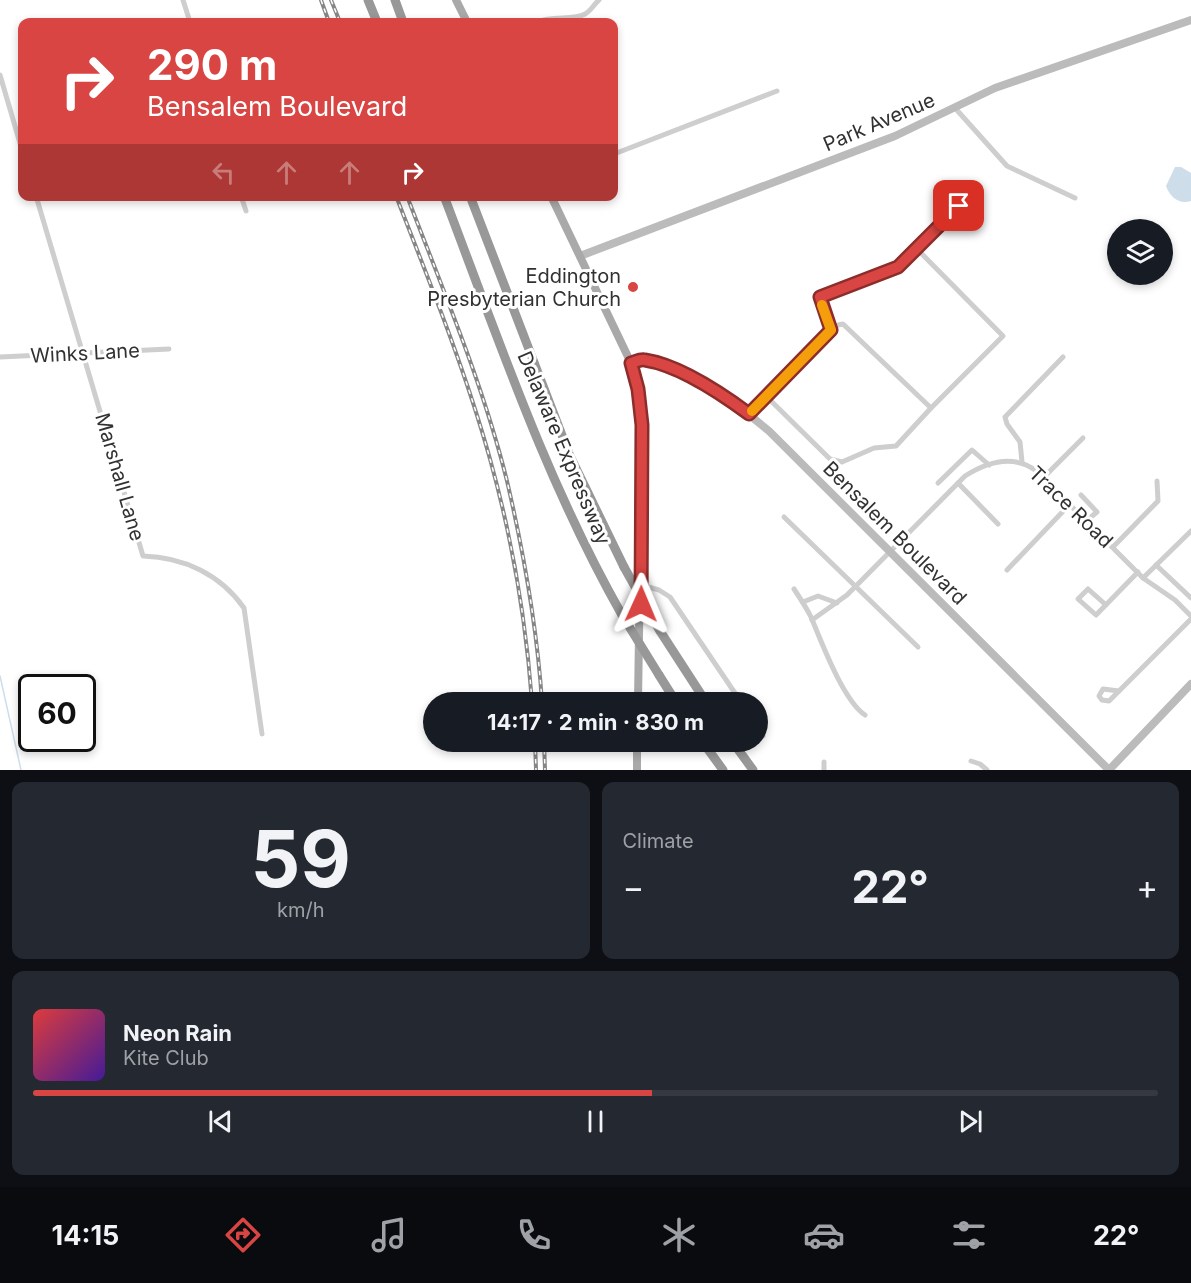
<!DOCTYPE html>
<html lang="en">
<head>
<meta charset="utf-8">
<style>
	:root { --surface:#171b24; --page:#242831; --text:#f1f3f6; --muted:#9ea1a6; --line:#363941; --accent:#d84542 }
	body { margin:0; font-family:Inter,sans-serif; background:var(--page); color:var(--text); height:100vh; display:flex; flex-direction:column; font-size:22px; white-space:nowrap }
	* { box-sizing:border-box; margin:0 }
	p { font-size:20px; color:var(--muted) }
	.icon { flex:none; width:33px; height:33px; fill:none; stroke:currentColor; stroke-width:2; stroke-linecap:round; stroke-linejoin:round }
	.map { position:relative; height:770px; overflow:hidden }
	.drawer { display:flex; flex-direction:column; gap:12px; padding:12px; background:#0d0f14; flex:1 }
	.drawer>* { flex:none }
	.hud { position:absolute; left:18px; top:18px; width:600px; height:183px; border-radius:12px; box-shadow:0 3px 9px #0003; background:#d84542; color:#fff; overflow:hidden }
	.fabs { position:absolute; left:1107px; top:219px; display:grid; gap:12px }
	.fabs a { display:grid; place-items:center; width:66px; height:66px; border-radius:50%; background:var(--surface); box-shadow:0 3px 9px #0003; font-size:30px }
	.speed { position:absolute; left:18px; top:674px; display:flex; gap:12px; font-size:30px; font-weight:700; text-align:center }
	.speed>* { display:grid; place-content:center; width:78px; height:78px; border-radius:50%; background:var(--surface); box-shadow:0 3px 9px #0003; line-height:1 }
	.speed .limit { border:3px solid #111; border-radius:9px; background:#fff; color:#111 }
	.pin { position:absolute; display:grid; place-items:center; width:51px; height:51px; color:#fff; margin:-26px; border-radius:12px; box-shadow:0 3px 9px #0006 }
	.me { position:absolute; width:66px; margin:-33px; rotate:1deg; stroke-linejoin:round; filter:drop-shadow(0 0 4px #0008) }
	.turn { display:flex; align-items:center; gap:21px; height:126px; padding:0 30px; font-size:27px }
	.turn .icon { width:78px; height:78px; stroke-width:2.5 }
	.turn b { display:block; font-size:42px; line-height:51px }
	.lanes { display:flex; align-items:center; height:57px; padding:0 30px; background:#0003; justify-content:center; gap:30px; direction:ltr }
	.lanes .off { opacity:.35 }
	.big { font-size:45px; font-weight:700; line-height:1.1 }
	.drawer .widget { flex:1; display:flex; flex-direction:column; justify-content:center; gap:9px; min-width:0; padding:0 21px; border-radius:12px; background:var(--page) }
	.drawer .dial { align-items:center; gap:0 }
	.dial b { font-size:78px; line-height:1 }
	.song { display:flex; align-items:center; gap:18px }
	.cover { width:72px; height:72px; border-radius:9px; background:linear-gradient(135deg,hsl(0 70% 55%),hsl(260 70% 35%)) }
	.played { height:6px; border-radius:3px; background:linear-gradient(90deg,var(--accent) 55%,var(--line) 55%) }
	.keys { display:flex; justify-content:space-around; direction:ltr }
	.heat { display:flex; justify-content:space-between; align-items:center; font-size:33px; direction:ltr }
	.drawer .tiles { flex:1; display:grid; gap:12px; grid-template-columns:1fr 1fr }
	.widget:last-child { grid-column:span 2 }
	.trip { position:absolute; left:423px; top:692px; width:345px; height:60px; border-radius:30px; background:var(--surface); box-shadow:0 3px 9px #0003; font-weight:700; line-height:60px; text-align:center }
	.menu { display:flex; height:96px; justify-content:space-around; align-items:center; background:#090b0e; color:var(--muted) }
	.menu .icon { width:42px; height:42px }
	.menu .on { color:var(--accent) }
	.menu b { font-size:27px; color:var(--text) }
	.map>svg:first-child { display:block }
	.water { fill:#ceddea }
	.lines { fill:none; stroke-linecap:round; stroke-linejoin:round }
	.stream { stroke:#ceddea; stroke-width:1.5 }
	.street { stroke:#cecece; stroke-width:5 }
	.secondary { stroke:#bbb; stroke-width:8 }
	.primary { stroke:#a9a9a9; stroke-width:8 }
	.highway { stroke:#989898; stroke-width:9 }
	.rail-casing { stroke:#868686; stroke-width:4 }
	.rail { stroke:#fff; stroke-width:1.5; stroke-dasharray:4.5; stroke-linecap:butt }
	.highway-bridge { stroke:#989898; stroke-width:9 }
	.route-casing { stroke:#8c2d2b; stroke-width:15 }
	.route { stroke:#d84542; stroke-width:10 }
	.slow { stroke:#f59e0b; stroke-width:10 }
	.poi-dot { fill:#d84542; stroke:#fff; stroke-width:2 }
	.labels { text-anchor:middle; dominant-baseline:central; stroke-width:6; stroke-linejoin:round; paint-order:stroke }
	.street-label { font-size:20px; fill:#313131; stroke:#fff }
	.poi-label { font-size:20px; fill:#313131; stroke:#fff; text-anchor:end }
</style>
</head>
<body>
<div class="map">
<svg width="1191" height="770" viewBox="0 0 1191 770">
	<rect width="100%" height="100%" fill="#fff"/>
	<!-- water -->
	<path class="water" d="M1175,167H1181L1191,173V201C1179,205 1170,197 1166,186Z"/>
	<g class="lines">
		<!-- stream -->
		<polyline class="stream" points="0,676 21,770"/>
		<!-- street -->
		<g class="street">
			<polyline points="183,0 190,22"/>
			<path d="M537,22C553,15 573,21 585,14C591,11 594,4 599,0"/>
			<polyline points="0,75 22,150"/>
			<polyline points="955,108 1007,166 1075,198"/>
			<polyline points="614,154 777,91"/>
			<path d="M36,196L143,556C184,557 221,575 244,608L262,734"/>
			<polyline points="241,196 246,211"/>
			<polyline points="0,357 169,349"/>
			<polyline points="766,396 830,459 842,462 874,448 896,446 931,408 1003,336 916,248"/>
			<polyline points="931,408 843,324 838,325 831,330 820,297 898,267 959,206"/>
			<polyline points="749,414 831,330"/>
			<polyline points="1022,462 1020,442 1007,424 1005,417 1063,357"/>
			<polyline points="1043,478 1083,438"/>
			<polyline points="938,483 972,450 989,465"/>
			<polyline points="958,483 998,524"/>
			<polyline points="1081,495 1097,512 1086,521"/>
			<polyline points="784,517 918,647"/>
			<polyline points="1113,547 1158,501 1157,481"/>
			<polyline points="1156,565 1191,598"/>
			<polyline points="1007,570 1070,504"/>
			<polyline points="1143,578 1191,531"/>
			<polyline points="641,585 659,590 670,597 741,702"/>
			<path d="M794,589C800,598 806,607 811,617C822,643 843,700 865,715"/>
			<polyline points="803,602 818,596 837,603"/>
			<polyline points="1106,605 1088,589 1078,599 1096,615 1138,572"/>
			<path d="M812,620L847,595L965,476C987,462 1012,454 1035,470L1143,578L1175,600L1191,616"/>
			<polygon points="1103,689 1119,691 1109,701 1102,700 1099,696"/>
			<polyline points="1119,691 1191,619"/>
			<polyline points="758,728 763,736"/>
			<polyline points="971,761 980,764 987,770"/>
			<polyline points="824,770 824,762"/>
		</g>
		<!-- secondary -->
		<g class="secondary">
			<polyline points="580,256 895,136 995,88 1191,20"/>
			<polyline points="631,363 644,360 699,382 732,401 769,431 1109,770"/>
			<polyline points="1109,770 1191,684"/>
		</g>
		<!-- primary -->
		<g class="primary">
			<polyline points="456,0 467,22"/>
			<polyline points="551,196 631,363 640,397 642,434 638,702"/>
			<polyline points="637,770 637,741"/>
		</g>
		<!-- highway -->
		<g class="highway">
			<polyline points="368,0 377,22"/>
			<polyline points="395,0 403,22"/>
			<path d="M444,196C498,338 547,483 622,615"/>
			<polyline points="470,196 570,456 624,567"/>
			<polyline points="660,631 706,702"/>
			<polyline points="659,675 676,702"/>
			<polyline points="702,741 723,770"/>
			<polyline points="732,741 753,770"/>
		</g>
		<!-- rail casing -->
		<g class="rail-casing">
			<g id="rail">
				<polyline points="321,0 329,22"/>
				<polyline points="331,0 340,22"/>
				<path d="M396,196C430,283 465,369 490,459C512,538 526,620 532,702"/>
				<path d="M407,196C443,290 483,384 507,481C524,554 537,627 542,702"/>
				<polyline points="535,741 536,770"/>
				<polyline points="544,741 545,770"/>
			</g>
		</g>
		<!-- rail -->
		<use href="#rail" class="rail"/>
		<!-- highway-bridge -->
		<g class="highway-bridge">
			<polyline points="624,567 660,631"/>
			<polyline points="622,615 659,675"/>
		</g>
	</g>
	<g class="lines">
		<!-- route casing -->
		<g class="route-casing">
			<path id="route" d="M641,604L642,425L638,389L631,363C635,362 640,359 645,360C678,365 722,394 749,414L831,330L820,297L898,267L959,206"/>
		</g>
		<!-- route -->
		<use href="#route" class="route"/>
		<!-- slow -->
		<polyline class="slow" points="752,411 831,330 822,305"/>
	</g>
	<!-- markers -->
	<circle class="poi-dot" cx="633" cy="287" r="6"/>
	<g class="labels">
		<!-- street labels -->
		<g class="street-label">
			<text transform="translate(879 122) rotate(-23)">Park Avenue</text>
			<text transform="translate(85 353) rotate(-3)">Winks Lane</text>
			<text transform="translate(564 448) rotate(67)">Delaware Expressway</text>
			<text transform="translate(120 477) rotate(74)">Marshall Lane</text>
			<text transform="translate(1071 507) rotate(44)">Trace Road</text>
			<text transform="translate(895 533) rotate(45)">Bensalem Boulevard</text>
		</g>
		<!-- poi labels -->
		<g class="poi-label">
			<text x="621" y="276">Eddington<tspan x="621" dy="23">Presbyterian Church</tspan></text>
		</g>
	</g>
</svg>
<div class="fabs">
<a><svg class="icon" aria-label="layers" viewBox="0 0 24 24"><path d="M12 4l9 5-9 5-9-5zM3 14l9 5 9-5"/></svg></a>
</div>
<div class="speed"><div class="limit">60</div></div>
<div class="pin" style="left:959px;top:206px;background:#d93025"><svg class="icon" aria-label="arrive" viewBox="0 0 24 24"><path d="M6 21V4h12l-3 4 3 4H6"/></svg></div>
<svg class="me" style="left:641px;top:604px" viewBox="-20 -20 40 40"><path d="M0-17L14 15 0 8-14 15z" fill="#d84542" stroke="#fff" stroke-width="4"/></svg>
<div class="trip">14:17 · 2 min · 830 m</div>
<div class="hud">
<div class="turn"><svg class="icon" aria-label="right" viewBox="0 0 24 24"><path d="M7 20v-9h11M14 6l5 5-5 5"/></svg><div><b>290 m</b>Bensalem Boulevard</div></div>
<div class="lanes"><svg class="icon off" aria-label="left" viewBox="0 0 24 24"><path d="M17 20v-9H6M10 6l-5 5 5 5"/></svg><svg class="icon off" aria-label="ahead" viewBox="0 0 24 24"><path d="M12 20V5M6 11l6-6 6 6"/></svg><svg class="icon off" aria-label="ahead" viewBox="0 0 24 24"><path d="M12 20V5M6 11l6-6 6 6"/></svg><svg class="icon" aria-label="right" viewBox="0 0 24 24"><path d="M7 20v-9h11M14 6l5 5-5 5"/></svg></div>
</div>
</div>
<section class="drawer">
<div class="tiles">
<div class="widget dial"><b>59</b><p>km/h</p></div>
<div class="widget"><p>Climate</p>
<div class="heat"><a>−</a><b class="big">22°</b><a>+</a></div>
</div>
<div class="widget">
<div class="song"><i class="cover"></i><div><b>Neon Rain</b><p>Kite Club</p></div></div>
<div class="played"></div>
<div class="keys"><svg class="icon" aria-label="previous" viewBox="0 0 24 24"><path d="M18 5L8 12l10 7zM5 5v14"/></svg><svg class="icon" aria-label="pause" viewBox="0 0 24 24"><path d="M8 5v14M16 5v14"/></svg><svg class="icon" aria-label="next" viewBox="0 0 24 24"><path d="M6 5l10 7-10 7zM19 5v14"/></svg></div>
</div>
</div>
</section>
<nav class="menu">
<b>14:15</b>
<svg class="icon on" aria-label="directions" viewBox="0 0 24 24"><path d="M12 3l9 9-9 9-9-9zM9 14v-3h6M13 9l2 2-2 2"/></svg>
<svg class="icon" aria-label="music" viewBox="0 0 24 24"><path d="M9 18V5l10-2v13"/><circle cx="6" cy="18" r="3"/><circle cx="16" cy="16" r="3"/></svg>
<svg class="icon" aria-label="phone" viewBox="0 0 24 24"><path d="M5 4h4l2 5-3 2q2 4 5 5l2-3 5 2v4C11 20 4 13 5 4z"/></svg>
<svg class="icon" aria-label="climate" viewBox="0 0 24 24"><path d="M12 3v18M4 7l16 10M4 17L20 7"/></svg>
<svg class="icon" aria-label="car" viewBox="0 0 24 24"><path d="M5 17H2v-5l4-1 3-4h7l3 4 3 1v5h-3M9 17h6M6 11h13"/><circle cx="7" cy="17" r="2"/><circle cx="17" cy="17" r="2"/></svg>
<svg class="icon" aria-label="filters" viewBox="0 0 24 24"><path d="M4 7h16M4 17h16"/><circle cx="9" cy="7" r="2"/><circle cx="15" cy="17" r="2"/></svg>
<b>22°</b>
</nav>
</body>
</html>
